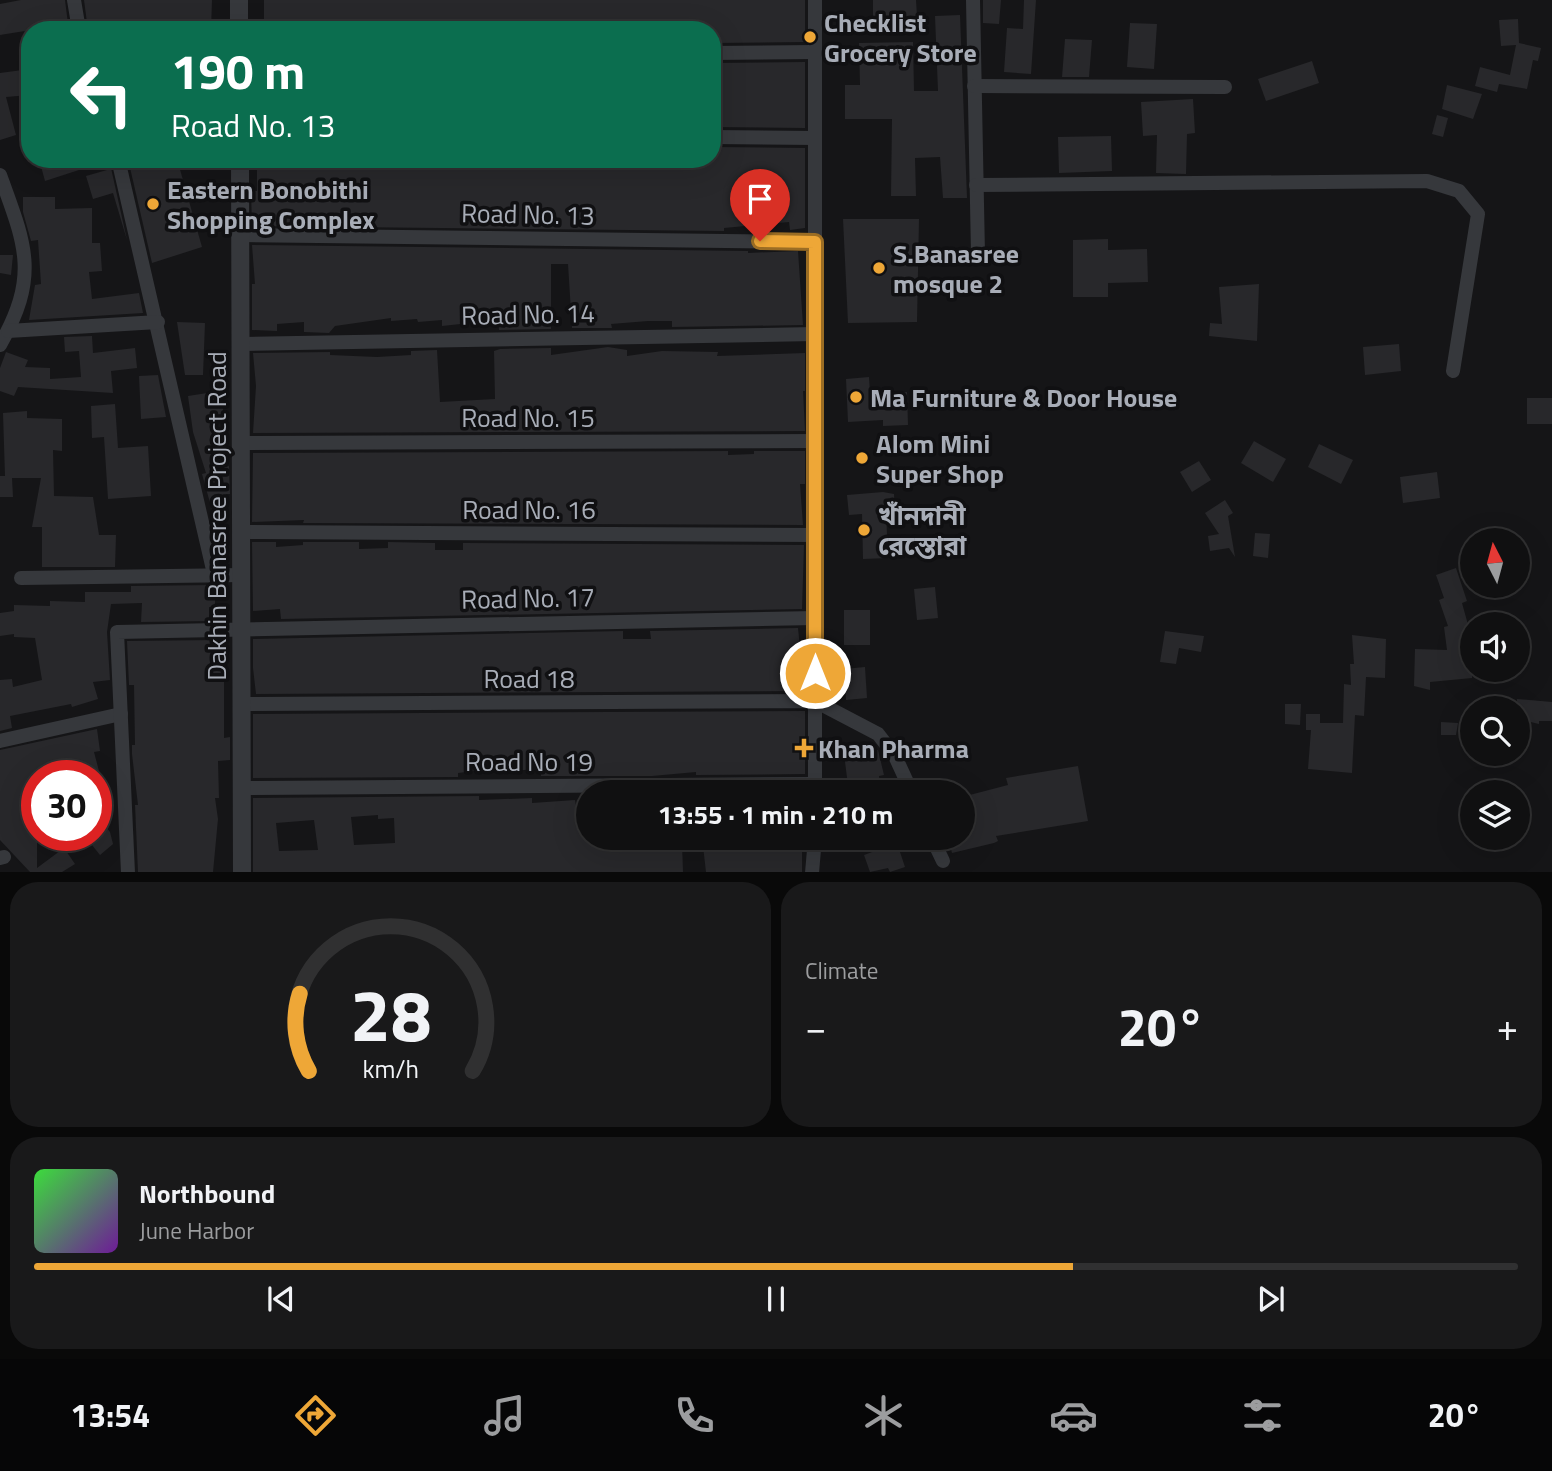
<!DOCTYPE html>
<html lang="en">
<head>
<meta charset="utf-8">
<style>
	:root { --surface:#101011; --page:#19191a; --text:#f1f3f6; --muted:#9c9d9f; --line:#303031; --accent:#eea737 }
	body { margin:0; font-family:"Titillium Web","Noto Sans Bengali",sans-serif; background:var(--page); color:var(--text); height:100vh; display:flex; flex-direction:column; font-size:26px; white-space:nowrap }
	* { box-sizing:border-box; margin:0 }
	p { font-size:23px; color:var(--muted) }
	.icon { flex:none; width:38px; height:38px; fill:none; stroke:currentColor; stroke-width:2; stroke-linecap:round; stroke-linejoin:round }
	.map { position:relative; height:872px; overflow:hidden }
	.details { display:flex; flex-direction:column; gap:10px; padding:10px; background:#090909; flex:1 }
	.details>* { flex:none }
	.top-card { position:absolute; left:21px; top:21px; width:700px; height:147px; border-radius:28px; box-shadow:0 7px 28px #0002,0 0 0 2px var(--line); background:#0b6e4f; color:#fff; overflow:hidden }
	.needle { width:46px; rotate:354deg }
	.controls { position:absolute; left:1460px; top:528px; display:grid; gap:14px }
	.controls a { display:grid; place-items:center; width:70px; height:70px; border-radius:50%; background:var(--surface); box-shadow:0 7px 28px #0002,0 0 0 2px var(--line); font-size:35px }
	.speed { position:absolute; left:21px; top:760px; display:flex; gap:14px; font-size:35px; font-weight:700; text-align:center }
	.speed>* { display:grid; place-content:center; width:91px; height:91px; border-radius:50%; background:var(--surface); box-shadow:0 7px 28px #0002,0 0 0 2px var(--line); line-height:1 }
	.speed .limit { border:10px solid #d22; background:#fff; color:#111 }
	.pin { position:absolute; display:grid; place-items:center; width:60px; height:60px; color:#fff; margin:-72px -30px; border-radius:50% 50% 50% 0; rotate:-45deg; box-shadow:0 0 7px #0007 }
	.pin .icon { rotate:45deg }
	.me { position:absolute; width:77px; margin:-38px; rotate:0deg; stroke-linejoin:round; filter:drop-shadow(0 0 5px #0008) }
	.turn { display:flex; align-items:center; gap:24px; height:147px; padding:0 35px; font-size:32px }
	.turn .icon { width:91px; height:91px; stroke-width:2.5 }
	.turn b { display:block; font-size:49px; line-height:60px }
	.big { font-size:52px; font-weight:700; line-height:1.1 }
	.details .tile { flex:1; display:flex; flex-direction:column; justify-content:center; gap:10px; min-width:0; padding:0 24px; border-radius:28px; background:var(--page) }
	.details .dial { align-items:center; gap:0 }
	.dial svg { height:182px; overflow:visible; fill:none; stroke:var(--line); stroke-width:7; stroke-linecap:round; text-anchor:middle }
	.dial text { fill:var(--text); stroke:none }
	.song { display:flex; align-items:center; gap:21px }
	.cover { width:84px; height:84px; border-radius:10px; background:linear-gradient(135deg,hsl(120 70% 55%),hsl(280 70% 35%)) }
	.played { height:7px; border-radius:4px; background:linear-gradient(90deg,var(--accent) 70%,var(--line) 70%) }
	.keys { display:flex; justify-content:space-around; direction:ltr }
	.heat { display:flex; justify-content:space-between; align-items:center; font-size:38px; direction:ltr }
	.details .tiles { flex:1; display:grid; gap:10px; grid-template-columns:1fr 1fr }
	.tile:last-child { grid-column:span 2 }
	.trip { position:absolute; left:576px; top:780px; width:399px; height:70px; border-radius:35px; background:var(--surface); box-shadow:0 7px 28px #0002,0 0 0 2px var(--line); font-weight:700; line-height:70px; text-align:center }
	.tabs { display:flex; height:112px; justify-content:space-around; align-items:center; background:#060607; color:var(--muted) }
	.tabs .icon { width:49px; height:49px }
	.tabs .on { color:var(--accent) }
	.tabs b { font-size:32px; color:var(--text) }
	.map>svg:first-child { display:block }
	.building { fill:#28282b; fill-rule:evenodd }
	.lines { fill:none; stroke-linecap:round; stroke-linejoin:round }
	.minor { stroke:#36383c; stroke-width:14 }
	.tertiary { stroke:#36383c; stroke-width:18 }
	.route-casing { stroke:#9b6d24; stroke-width:18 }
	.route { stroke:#eea737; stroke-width:12 }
	.poi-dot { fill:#eea737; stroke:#101012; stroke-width:2.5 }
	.labels { text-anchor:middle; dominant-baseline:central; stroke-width:7; stroke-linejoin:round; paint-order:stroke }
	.poi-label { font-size:26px; font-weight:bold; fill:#a8adb7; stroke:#101012; text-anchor:start }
	.street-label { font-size:26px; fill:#a8adb7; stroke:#101012 }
</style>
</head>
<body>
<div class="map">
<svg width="1552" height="873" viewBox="0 0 1552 873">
	<rect width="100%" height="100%" fill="#151517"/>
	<!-- building -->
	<g class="building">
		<polygon points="21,0 65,0 68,24 0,35 0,4"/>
		<polygon points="84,0 212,0 211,30 88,30"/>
		<polygon points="264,0 805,0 805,42 712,43 712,30 264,30"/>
		<polygon points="873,0 916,0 917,16 873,18"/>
		<polygon points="983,0 1001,0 999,24 983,23"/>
		<polygon points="1024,0 1036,0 1031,74 1004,72 1007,28 1023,29"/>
		<polygon points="960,15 967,198 943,198 940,157 915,158 916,196 891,196 892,119 845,119 845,85 860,85 859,43 913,42 914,91 938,91 935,16"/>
		<polygon points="1518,19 1519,43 1541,48 1538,61 1533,60 1527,89 1499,84 1497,92 1475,86 1480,67 1510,75 1516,45 1501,46 1499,20"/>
		<polygon points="1130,23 1157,24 1154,69 1127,67"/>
		<polygon points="1065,39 1092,40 1089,77 1062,77"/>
		<polygon points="1312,61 1319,83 1266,101 1258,79"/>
		<polygon points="805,62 805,128 712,127 712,63"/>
		<polygon points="30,69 30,95 6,97 16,135 0,140 0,73"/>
		<polygon points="1447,85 1482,94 1473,119 1442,109"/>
		<polygon points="1193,99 1195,133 1187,134 1186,174 1156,173 1157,135 1143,136 1141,102"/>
		<polygon points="1437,115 1448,118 1443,137 1432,134"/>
		<polygon points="1111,136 1112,171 1059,173 1058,137"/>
		<polygon points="715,147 805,148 805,228 790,230 789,222 724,228 724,231 252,226 251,191 257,191 257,159 716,159"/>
		<polygon points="39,159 77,159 79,170 45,181"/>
		<polygon points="103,159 109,159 127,240 113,193 93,199 86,176 107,170"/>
		<polygon points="128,159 177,159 202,247 152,263"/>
		<polygon points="23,197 55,197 55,209 92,208 92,243 100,243 102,271 89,272 92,299 139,293 143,313 29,320 35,285 41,284 38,240 31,241 23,212"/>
		<polygon points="843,219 919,219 917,322 848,323"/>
		<polygon points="1108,239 1108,250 1147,249 1148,282 1108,283 1108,297 1073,297 1073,240"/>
		<polygon points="252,245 748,251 748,253 798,251 803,325 672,327 672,321 648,321 611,324 612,328 572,328 568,264 551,264 551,329 499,330 498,320 442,326 442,320 418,322 417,319 391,321 391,318 335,326 329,333 304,332 304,322 277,324 277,331 252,330 252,284 255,284"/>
		<polygon points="0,255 13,255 11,275 0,273"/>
		<polygon points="1259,284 1257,341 1209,336 1210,323 1222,324 1219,287"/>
		<polygon points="177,322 205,323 203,375 185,375"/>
		<polygon points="92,336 93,353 135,348 137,368 111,371 113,393 18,387 14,396 0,391 0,368 6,352 28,360 25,367 50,368 50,379 81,377 79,351 65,352 64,337"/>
		<polygon points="1399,344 1401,371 1365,375 1363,347"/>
		<polygon points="608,347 627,350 627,356 662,351 718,352 717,356 805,353 805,391 803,391 805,431 253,433 256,386 253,353 330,352 330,355 377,357 411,355 411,351 437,350 440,402 495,399 494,351 500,349 551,348 551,355"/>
		<polygon points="158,375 166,417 141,419 139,376"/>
		<polygon points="869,377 870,393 907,392 908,425 883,426 883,420 848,422 846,379"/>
		<polygon points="220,391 225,421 212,423 226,467 229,466 230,494 226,494 227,509 212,510 202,474 206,473 193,432 188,396"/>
		<rect x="1527" y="398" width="25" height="26"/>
		<polygon points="115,404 118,448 148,446 151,496 108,499 104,437 92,438 91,406"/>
		<polygon points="27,411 27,418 62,419 62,451 53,450 54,496 93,497 99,535 116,535 115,567 42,567 42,527 32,527 41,478 12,478 13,497 0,497 0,476 5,476 3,413"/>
		<polygon points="1254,441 1286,459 1273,482 1241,463"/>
		<polygon points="1319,444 1353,460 1341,484 1308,467"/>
		<polygon points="728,451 728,455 754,454 754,451 805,451 805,484 800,484 803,525 303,523 304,520 252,522 253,453"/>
		<polygon points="1199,461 1211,480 1192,492 1180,472"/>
		<polygon points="1437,472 1440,498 1403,503 1400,477"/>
		<polygon points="883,492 894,494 895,511 886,511 888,558 863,559 862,514 849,515 847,495"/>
		<polygon points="1225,500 1233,513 1228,516 1235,557 1229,548 1210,551 1208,536 1219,534 1205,513"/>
		<polygon points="1255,533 1270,534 1268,558 1253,556"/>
		<polygon points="252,542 276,542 276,547 303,545 303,542 359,542 359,549 388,548 388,542 435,543 435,550 463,550 463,543 804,545 802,609 281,619 280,609 253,611"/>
		<polygon points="1456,568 1467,601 1462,603 1472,639 1472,678 1430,682 1430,690 1414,686 1415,649 1447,650 1444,627 1448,626 1439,600 1444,598 1436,575"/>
		<polygon points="215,585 215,607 209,607 209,621 141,622 142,603 111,604 107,632 110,680 93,682 98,699 72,707 71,704 10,716 12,728 0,731 0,680 12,679 13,687 42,680 35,638 14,637 14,634 0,636 0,613 14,611 14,605 50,606 50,601 85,602 85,592 131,592 131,586"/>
		<polygon points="935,587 938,618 917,620 914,589"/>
		<rect x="844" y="610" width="26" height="35"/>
		<polygon points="798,628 802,668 805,668 805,691 256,694 253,668 253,639 623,631 623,639 651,639 650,631"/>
		<polygon points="1165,631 1204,636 1201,652 1179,648 1176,664 1160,662"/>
		<polygon points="1352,635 1386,639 1385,678 1366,677 1364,716 1355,715 1352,773 1308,769 1311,730 1306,730 1306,714 1320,714 1320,723 1343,723 1344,684 1351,685 1350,664 1354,664"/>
		<polygon points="218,640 218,667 224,667 224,738 230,737 230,760 218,761 219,798 215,798 218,819 213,872 138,872 135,805 138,805 132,754 132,745 135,745 134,685 129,685 127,641"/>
		<polygon points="865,667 867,698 846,700 844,669"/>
		<polygon points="1517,699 1552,702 1552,721 1539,721 1539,724 1517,719"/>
		<polygon points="1285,704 1301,704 1300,725 1285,724"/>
		<polygon points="805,711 805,774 696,775 696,772 652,776 541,776 541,769 490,772 490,769 458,773 458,777 253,778 253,714"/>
		<polygon points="1441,722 1458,723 1456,735 1441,735"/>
		<polygon points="97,729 100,751 94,752 100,775 37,775 37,868 64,848 75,864 62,872 30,872 0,840 0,750"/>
		<polygon points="878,750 884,775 879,776 881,793 849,793 844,754"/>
		<polygon points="1078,766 1088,821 996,836 998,841 994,843 952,853 948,838 962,838 962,797 1008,785 1006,778"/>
		<path d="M479,796V800L532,798V803L575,800L576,806L588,804V838H609V842L650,840V845L682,843L683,872H253V798ZM378,815V819L394,818L395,843L354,845L351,817ZM314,820L318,850L279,851L276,823Z"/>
		<polygon points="96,815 110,832 113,844 100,855 84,835 96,835"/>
		<polygon points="729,838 747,838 747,847 802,843 802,872 706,872 703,846 729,844"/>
		<polygon points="897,843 905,867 890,872 888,868 870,872 864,855"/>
	</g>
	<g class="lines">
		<!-- minor -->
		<g class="minor">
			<polyline points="74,0 79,30"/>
			<polyline points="973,0 978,254"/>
			<polyline points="712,53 815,52"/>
			<polyline points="974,86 1225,87"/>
			<polyline points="712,137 815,138"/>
			<polyline points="118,159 214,574"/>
			<path d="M0,175C25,244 40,275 0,345"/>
			<polyline points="976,185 1427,181 1459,191 1478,214 1453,371"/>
			<polyline points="241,235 815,242"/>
			<polyline points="8,331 158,322"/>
			<polyline points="242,344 815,334"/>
			<polyline points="242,443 815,441"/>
			<polyline points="243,532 815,535"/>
			<polyline points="21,578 243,575"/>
			<polyline points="243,704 815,701 878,734 895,756 912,793"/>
			<polyline points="0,741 121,714"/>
			<polyline points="243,788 815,784"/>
			<polyline points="815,793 815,0"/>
			<polyline points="932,838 943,861"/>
			<polyline points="0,858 4,857"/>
			<polyline points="128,873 117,632 815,618"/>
			<polyline points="812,873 815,838"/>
		</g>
		<!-- tertiary -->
		<g class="tertiary">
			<polyline points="239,30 239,0"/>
			<polyline points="240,159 242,873"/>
		</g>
	</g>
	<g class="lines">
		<!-- route casing -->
		<g class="route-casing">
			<polyline id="route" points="760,241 815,242 815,673"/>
		</g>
		<!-- route -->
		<use href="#route" class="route"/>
	</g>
	<!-- markers -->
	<g class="poi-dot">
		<circle cx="810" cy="37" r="7"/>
		<circle cx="153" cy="204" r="7"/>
		<circle cx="879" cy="268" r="7"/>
		<circle cx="856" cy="397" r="7"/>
		<circle cx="862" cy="458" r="7"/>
		<circle cx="864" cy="530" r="7"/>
		<path d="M800.5 737.5h7v7h7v7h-7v7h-7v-7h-7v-7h7z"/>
	</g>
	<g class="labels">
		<!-- poi labels -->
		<g class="poi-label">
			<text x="824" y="22">Checklist<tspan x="824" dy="30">Grocery Store</tspan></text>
			<text x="167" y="189">Eastern Bonobithi<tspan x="167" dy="30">Shopping Complex</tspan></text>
			<text x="893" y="253">S.Banasree<tspan x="893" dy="30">mosque 2</tspan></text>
			<text x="870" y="397">Ma Furniture &amp; Door House</text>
			<text x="876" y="443">Alom Mini<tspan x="876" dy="30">Super Shop</tspan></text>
			<text x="878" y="515">খাঁনদানী<tspan x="878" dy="30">রেস্তোরা</tspan></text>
			<text x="818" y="748">Khan Pharma</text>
		</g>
		<!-- street labels -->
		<g class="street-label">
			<text transform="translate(528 214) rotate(1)">Road No. 13</text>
			<text transform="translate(528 314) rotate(-1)">Road No. 14</text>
			<text x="528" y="417">Road No. 15</text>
			<text x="529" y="509">Road No. 16</text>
			<text transform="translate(216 516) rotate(-90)">Dakhin Banasree Project Road</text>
			<text transform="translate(528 598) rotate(-1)">Road No. 17</text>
			<text x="529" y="678">Road 18</text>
			<text x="529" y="761">Road No 19</text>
		</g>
	</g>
</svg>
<div class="controls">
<a><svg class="needle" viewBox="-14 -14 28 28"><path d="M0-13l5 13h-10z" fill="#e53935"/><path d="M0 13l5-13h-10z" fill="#9c9d9f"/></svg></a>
<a><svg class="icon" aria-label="sound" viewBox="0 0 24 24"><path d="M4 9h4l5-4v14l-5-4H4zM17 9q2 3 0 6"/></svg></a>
<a><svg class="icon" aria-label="search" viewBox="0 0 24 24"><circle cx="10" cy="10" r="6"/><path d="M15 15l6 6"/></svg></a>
<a><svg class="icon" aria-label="layers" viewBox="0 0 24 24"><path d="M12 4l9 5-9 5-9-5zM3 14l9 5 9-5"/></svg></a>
</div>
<div class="speed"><div class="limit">30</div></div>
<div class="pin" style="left:760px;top:241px;background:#d93025"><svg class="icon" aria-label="arrive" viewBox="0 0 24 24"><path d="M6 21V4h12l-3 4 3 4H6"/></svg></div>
<svg class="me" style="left:815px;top:673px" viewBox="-20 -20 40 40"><circle r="17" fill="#eea737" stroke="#fff" stroke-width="3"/><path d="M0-11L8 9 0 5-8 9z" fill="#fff"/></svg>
<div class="trip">13:55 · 1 min · 210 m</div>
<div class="top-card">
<div class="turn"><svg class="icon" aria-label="left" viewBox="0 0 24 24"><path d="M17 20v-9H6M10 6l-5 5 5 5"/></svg><div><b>190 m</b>Road No. 13</div></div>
</div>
</div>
<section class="details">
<div class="tiles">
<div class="tile dial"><svg viewBox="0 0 100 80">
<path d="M14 69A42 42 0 1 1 86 69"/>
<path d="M14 69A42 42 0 0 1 10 35" stroke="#eea737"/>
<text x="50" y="56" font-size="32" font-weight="700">28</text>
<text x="50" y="72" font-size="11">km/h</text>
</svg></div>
<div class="tile"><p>Climate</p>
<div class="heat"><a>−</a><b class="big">20°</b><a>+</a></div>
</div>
<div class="tile">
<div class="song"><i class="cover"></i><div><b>Northbound</b><p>June Harbor</p></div></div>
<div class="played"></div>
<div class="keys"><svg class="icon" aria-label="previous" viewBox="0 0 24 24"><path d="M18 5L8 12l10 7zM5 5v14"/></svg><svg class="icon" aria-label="pause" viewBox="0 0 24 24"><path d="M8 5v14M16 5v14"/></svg><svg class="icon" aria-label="next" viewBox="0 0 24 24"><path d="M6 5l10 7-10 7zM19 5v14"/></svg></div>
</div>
</div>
</section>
<nav class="tabs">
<b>13:54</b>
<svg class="icon on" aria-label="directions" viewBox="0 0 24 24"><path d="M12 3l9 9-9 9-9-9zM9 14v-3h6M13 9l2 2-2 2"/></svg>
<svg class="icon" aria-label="music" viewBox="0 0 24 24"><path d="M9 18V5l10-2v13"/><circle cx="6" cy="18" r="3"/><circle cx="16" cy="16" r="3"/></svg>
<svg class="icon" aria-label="phone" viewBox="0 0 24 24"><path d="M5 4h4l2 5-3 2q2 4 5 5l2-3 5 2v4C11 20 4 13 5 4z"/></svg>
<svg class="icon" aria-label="climate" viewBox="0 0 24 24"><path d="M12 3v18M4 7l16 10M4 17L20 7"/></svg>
<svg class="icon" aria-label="car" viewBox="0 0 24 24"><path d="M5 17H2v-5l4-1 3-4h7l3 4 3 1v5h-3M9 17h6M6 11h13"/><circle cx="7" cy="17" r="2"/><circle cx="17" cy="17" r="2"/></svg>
<svg class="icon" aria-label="filters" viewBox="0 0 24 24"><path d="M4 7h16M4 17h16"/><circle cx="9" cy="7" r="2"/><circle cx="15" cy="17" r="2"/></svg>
<b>20°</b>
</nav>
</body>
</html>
